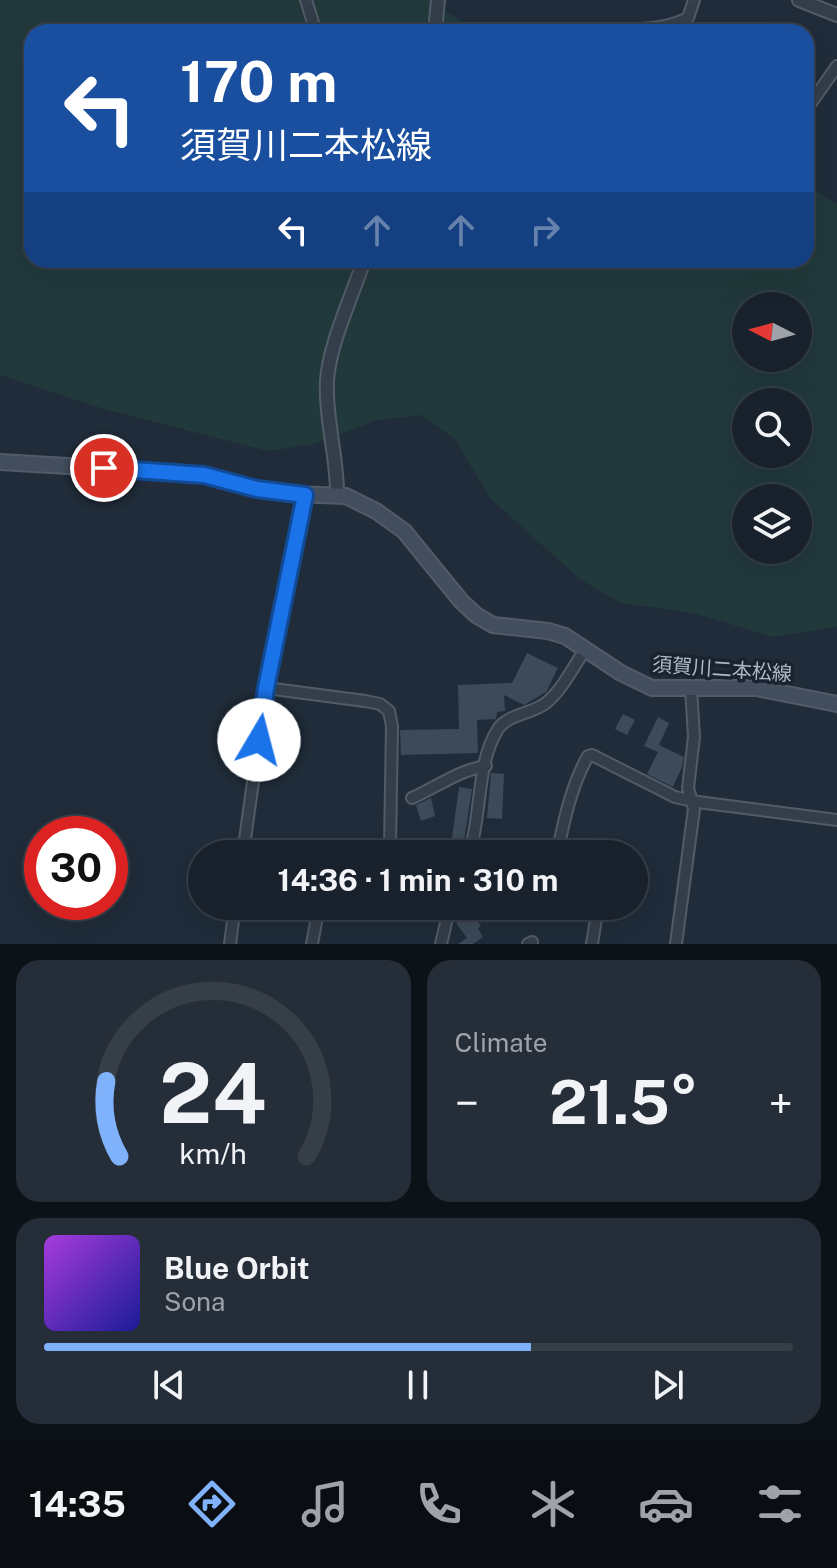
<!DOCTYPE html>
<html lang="en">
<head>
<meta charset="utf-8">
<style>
	:root { --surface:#18212c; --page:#252e38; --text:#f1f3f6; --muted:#9fa3a9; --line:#363e48; --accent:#7fb2fb }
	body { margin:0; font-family:"Public Sans","Noto Sans JP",sans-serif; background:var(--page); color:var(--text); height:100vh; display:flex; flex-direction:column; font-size:30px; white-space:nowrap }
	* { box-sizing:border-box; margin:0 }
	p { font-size:26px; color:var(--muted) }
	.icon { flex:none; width:44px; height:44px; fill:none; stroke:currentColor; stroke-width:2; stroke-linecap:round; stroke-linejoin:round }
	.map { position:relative; height:944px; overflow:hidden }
	.drawer { display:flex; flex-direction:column; gap:16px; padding:16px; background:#0d1218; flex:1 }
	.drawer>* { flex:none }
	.hud { position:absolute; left:24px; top:24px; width:790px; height:244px; border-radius:24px; box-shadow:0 8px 32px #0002,0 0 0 2px var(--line); background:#1a4fa0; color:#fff; overflow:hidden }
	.needle { width:52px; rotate:276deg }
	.buttons { position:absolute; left:732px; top:292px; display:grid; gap:16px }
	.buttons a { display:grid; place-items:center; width:80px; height:80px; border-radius:50%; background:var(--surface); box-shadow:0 8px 32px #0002,0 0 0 2px var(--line); font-size:40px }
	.speed { position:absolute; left:24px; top:816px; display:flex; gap:16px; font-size:40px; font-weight:700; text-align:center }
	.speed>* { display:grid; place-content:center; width:104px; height:104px; border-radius:50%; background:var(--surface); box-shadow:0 8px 32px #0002,0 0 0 2px var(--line); line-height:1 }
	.speed .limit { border:12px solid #d22; background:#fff; color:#111 }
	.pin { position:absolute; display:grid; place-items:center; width:68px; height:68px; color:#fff; margin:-34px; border:4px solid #fff; border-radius:50%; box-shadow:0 2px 8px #0007 }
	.me { position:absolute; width:88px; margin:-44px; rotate:8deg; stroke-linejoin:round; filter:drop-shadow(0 0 6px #0008) }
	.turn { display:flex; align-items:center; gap:28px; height:168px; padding:0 24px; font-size:36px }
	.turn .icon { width:104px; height:104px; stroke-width:2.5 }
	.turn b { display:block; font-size:56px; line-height:68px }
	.lanes { display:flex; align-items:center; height:76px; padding:0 24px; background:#0003; justify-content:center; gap:40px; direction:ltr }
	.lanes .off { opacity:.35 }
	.big { font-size:60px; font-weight:700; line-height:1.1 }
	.drawer .card { flex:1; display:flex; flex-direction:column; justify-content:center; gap:12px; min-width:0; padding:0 28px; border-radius:24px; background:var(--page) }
	.drawer .dial { align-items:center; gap:0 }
	.dial svg { height:208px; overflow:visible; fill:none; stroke:var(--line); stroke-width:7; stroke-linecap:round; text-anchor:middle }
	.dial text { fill:var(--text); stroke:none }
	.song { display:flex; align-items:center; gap:24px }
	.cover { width:96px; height:96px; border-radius:12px; background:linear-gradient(135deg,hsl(280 70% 55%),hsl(240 70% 35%)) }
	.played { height:8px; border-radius:4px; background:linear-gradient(90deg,var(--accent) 65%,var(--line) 65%) }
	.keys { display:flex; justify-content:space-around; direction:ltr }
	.heat { display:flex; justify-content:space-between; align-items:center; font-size:44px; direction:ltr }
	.drawer .tiles { flex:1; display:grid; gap:16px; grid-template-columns:1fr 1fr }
	.card:last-child { grid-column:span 2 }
	.trip { position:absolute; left:188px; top:840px; width:460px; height:80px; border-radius:40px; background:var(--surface); box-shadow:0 8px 32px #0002,0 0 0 2px var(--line); font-weight:700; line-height:80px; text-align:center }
	.tabs { display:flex; height:128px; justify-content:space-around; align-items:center; background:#0a0d12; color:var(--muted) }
	.tabs .icon { width:56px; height:56px }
	.tabs .on { color:var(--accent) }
	.tabs b { font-size:36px; color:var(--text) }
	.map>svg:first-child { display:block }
	.green { fill:#22393b; fill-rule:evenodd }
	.building { fill:#3c4a59 }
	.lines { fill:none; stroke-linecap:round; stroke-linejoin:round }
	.minor-casing { stroke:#525b68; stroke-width:14 }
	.tertiary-casing { stroke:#525b68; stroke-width:16 }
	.secondary-casing { stroke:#525b68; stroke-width:18 }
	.minor { stroke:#343e4a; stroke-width:10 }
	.tertiary { stroke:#343e4a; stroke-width:12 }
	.secondary { stroke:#424d5d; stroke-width:14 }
	.route-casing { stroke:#114b97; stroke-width:20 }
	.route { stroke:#1a73e8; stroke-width:14 }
	.labels { text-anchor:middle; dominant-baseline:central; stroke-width:7; stroke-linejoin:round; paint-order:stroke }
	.street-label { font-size:20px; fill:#afb8c6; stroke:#19232f }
</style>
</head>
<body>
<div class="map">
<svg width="837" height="944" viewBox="0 0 837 944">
	<rect width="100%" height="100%" fill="#202c3a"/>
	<!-- green -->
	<path class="green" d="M0,0H430L478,32H32V260H806V185L837,204V627L772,637L694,613L620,603L580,579L490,498L454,438L420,415L378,420L314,444L269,451L107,410L0,375ZM746,306H798V358H746ZM746,402H798V454H746ZM746,498H798V550H746Z"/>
	<!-- building -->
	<g class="building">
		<polygon points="527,653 558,668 546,692 524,705 504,695 505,711 497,712 496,719 477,720 478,753 401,755 400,730 459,729 458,685 512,683"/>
		<polygon points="623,714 635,720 627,735 615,729"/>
		<polygon points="658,717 669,723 659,745 684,757 682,767 673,787 647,774 658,752 644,746"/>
		<polygon points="491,773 504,774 502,819 487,818"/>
		<polygon points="459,787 472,789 463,847 451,845"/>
		<polygon points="431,798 435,816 421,821 416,805"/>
		<polygon points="467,906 481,926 478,928 483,937 473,944 458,944 467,938 456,923 460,920 456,915"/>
	</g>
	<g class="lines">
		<!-- minor casing -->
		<g class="minor-casing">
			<g id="minor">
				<polyline points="306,0 316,32"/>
				<path d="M618,30C643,29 666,29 688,18L694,0"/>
				<polyline points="806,110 837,66"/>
				<polyline points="266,688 365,701 380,704 389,711 392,726 390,846 386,854"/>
				<path d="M412,798C437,787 459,770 486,766"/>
				<polyline points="471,849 510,854"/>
				<polyline points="243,854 266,688 305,495"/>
				<path d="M469,854C482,816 476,763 498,729C508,714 532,714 546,703C562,690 574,666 586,648"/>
				<path d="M557,854C564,821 571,786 588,756L592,755L675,797L698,802L837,820"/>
				<polyline points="230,944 235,906"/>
				<polyline points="312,944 319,906"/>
				<polyline points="441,944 450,906"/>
				<polyline points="528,944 532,942"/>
				<polyline points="592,944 598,906"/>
				<polyline points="676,944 694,809 688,788 694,737 691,688"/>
			</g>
		</g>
		<!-- tertiary casing -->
		<g class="tertiary-casing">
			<g id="tertiary">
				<polyline points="799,0 837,15"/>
				<polyline points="435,32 438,0"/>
				<path d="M337,493C337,455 325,418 327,380C330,342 352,297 364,260"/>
			</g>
		</g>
		<!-- secondary casing -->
		<g class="secondary-casing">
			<polyline id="secondary" points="0,462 168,472 204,475 257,489 293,494 346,496 376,511 404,531 461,601 476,615 493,625 548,631 565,636 621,673 652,688 756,688 837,704"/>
		</g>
		<!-- minor -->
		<use href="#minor" class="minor"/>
		<!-- tertiary -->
		<use href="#tertiary" class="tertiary"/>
		<!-- secondary -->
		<use href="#secondary" class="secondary"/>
	</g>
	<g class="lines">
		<!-- route casing -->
		<g class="route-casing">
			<polyline id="route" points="104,468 204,475 257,489 305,495 266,688 259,740"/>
		</g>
		<!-- route -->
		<use href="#route" class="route"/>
	</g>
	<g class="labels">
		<!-- street labels -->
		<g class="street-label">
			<text transform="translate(722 669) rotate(4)">須賀川二本松線</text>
		</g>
	</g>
</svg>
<div class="buttons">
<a><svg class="needle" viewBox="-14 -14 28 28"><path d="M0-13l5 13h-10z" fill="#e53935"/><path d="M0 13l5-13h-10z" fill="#9fa3a9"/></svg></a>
<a><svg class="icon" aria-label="search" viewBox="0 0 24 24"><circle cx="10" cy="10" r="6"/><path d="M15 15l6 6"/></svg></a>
<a><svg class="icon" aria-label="layers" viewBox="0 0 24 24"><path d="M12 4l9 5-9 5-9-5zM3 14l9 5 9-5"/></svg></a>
</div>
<div class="speed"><div class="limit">30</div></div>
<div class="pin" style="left:104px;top:468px;background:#d93025"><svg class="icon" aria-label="arrive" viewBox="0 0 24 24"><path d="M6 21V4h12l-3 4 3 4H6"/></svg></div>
<svg class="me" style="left:259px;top:740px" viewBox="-20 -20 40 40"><circle r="19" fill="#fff"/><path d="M0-13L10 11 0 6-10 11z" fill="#1a73e8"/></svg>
<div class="trip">14:36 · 1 min · 310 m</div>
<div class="hud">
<div class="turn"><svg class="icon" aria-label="left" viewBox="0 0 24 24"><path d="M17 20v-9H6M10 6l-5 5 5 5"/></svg><div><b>170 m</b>須賀川二本松線</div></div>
<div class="lanes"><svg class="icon" aria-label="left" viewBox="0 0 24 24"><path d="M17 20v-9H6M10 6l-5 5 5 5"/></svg><svg class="icon off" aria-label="ahead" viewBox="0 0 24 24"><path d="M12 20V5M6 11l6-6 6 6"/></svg><svg class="icon off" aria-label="ahead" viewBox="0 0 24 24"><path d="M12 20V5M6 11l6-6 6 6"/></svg><svg class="icon off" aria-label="right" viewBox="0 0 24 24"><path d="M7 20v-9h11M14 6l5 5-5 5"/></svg></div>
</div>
</div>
<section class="drawer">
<div class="tiles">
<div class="card dial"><svg viewBox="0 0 100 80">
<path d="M14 69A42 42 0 1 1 86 69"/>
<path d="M14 69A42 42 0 0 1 9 40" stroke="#7fb2fb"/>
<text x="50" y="56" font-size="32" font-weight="700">24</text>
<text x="50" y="72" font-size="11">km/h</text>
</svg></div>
<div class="card"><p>Climate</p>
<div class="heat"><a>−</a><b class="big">21.5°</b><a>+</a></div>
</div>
<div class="card">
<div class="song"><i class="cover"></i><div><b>Blue Orbit</b><p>Sona</p></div></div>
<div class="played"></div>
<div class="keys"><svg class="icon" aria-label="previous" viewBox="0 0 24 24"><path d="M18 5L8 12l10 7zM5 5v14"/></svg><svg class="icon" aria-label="pause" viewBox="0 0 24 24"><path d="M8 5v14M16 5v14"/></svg><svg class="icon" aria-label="next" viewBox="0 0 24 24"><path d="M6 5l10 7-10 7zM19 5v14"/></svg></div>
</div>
</div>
</section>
<nav class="tabs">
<b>14:35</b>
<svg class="icon on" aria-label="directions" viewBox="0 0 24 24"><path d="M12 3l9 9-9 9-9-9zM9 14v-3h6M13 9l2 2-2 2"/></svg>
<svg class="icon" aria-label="music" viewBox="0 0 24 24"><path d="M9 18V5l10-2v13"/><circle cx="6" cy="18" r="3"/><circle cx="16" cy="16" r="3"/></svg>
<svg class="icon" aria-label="phone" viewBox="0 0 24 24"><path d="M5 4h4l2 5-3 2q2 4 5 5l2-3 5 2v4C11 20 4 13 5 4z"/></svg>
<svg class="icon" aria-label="climate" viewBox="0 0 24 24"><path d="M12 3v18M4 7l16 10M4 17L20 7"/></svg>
<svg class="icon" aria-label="car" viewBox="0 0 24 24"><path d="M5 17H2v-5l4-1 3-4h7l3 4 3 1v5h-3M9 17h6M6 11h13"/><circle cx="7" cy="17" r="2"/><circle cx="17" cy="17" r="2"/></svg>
<svg class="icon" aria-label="filters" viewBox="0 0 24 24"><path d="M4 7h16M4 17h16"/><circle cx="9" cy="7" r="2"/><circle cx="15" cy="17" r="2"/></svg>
</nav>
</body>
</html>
